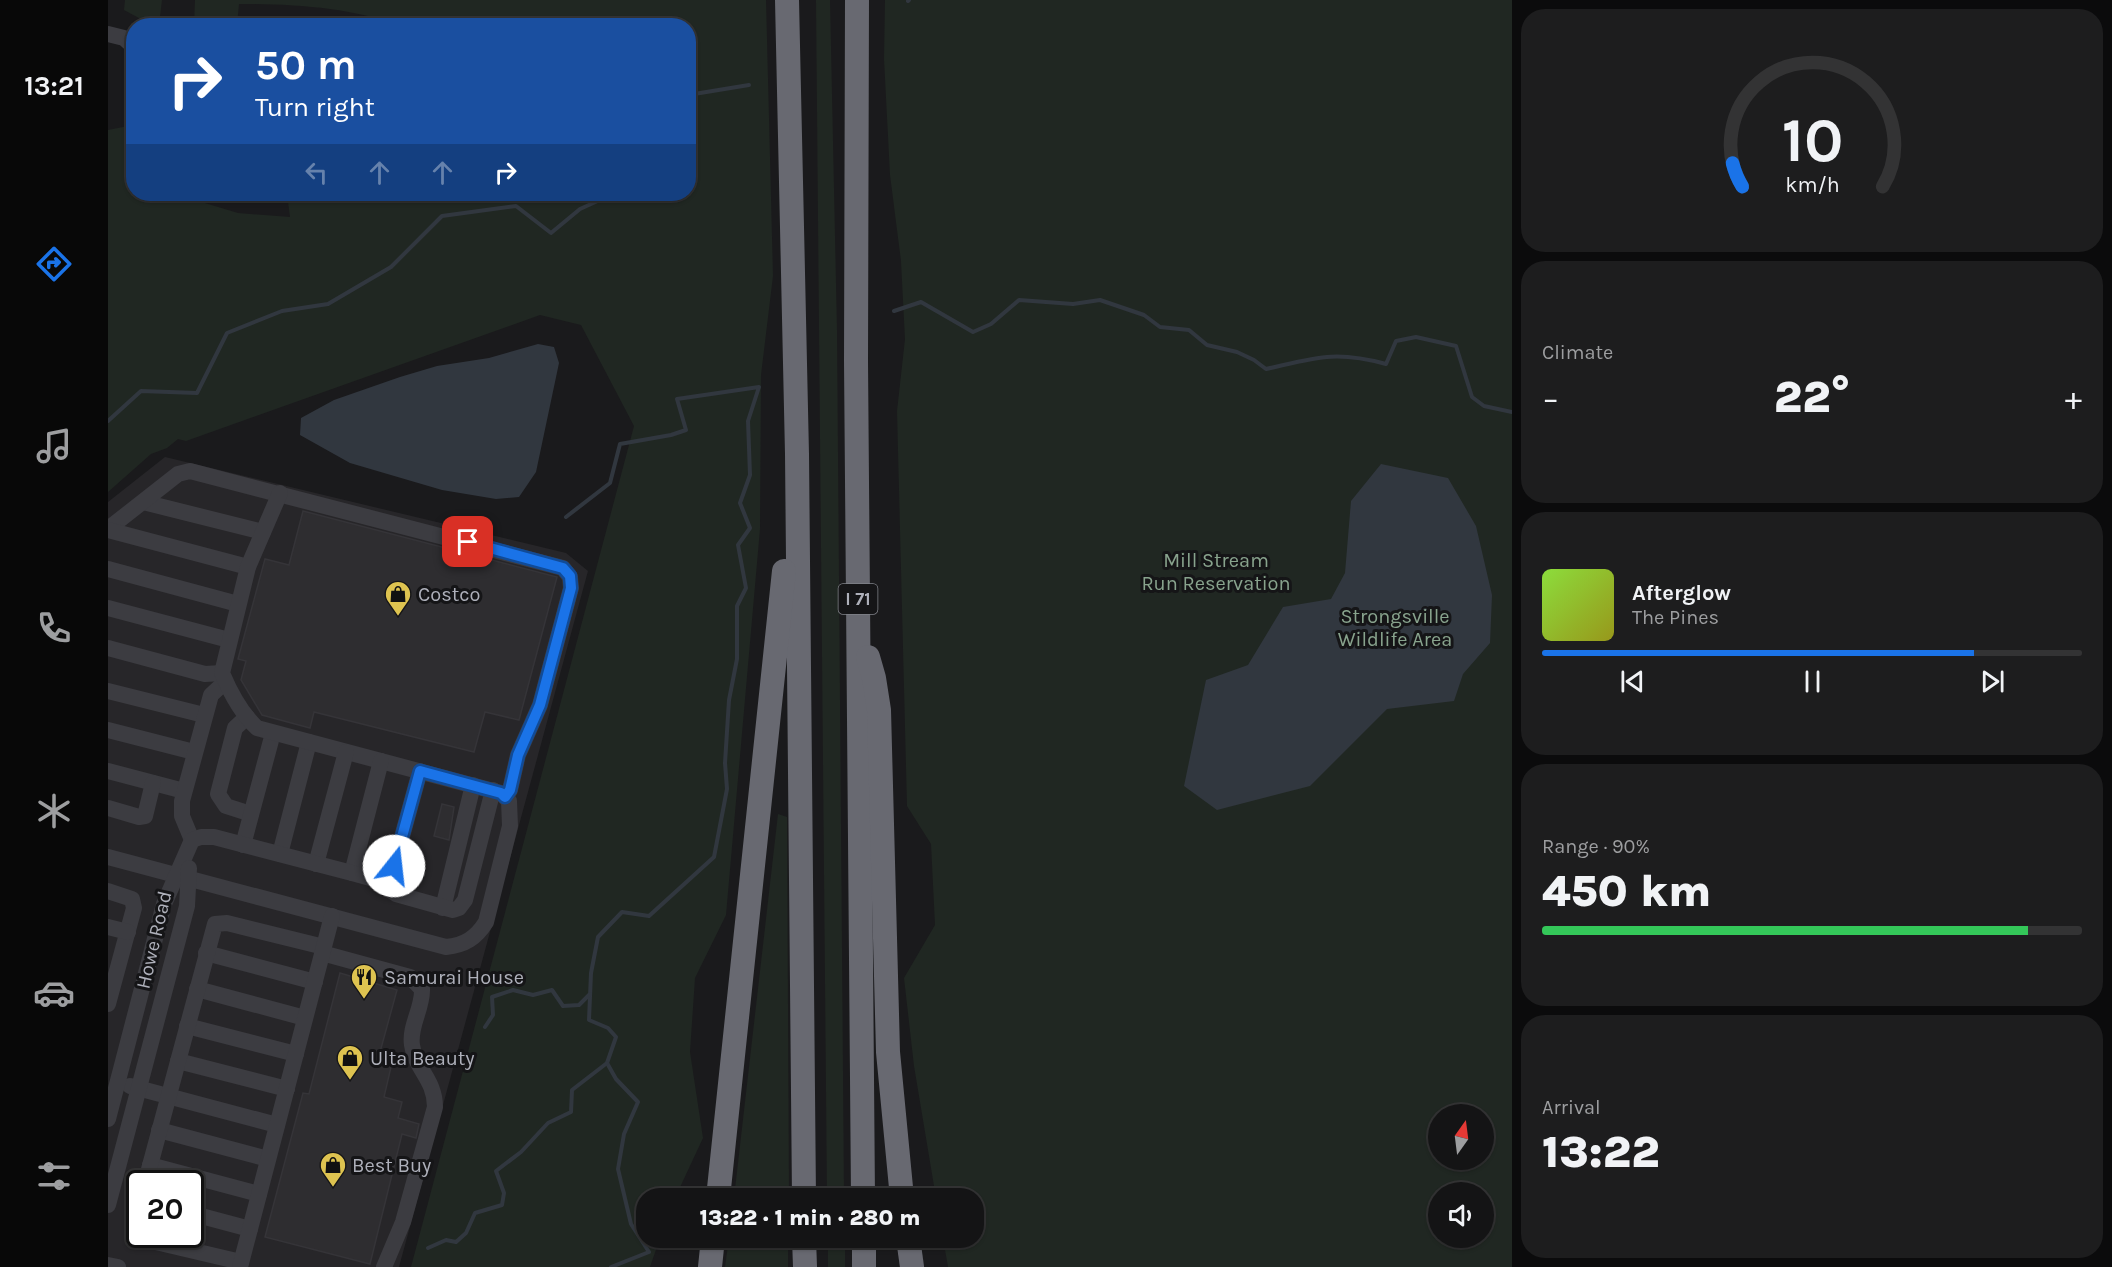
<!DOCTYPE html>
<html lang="en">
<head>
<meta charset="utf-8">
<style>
	:root { --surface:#141415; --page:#1d1d1e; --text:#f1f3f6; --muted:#9d9ea0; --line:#333334; --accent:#1a73e8 }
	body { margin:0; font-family:Karla,sans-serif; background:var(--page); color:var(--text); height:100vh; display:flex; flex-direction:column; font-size:22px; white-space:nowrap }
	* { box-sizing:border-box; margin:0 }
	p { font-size:20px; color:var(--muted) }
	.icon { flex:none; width:33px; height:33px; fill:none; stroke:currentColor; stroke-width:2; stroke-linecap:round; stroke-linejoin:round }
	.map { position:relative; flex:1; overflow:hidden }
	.panel { display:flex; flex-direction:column; gap:9px; padding:9px; background:#0b0b0c; width:600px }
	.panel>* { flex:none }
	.top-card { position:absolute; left:18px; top:18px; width:570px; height:183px; border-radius:24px; box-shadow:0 2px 4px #0004,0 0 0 2px var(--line); background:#1a4fa0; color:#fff; overflow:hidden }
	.needle { width:39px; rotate:14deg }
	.buttons { position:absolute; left:1320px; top:1104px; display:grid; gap:12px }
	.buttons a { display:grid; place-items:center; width:66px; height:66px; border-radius:50%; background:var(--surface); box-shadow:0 2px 4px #0004,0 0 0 2px var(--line); font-size:30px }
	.speed { position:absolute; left:18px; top:1170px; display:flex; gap:12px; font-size:30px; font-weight:700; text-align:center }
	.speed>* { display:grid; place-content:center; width:78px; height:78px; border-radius:50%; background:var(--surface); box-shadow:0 2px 4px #0004,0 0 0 2px var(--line); line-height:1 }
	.speed .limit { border:3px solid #111; border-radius:9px; background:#fff; color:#111 }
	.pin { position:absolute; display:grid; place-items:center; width:51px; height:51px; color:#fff; margin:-26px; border-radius:12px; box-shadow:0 3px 9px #0006 }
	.me { position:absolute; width:66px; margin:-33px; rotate:16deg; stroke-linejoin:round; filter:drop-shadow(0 0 4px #0008) }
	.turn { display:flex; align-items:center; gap:21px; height:126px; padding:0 30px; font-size:27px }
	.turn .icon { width:78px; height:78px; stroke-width:2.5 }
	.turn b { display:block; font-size:42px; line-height:51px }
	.lanes { display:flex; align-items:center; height:57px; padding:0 30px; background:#0003; justify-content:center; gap:30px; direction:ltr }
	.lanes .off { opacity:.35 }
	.big { font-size:45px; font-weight:800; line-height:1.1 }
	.panel .card { flex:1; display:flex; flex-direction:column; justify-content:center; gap:9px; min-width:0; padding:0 21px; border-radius:24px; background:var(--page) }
	.panel .dial { align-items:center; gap:0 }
	.dial svg { height:156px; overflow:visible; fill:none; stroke:var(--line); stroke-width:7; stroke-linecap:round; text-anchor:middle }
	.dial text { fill:var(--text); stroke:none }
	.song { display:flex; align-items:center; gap:18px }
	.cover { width:72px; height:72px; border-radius:9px; background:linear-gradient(135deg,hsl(90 70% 55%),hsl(60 70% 35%)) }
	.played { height:6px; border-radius:3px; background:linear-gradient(90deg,var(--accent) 80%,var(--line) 80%) }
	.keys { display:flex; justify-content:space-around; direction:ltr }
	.heat { display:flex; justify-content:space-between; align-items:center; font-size:33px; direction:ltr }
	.charge { height:9px; border-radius:4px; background:linear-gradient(90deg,#34c759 90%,var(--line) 0) }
	.trip { position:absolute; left:528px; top:1188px; width:348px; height:60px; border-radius:24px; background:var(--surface); box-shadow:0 2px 4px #0004,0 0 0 2px var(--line); font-weight:800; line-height:60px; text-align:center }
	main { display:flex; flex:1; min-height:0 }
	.tabs { display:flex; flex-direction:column; width:108px; justify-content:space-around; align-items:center; background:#080808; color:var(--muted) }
	.tabs .icon { width:42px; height:42px }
	.tabs .active { color:var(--accent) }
	.tabs b { font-size:27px; color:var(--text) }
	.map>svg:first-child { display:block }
	.built { fill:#272629; fill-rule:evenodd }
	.green { fill:#202722; fill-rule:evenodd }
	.water { fill:#31373f }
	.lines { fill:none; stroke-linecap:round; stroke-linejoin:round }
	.stream { stroke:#31373f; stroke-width:4 }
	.building { fill:#2e2d30; stroke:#353438; stroke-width:1.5 }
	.minor { stroke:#3c3c41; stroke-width:16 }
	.highway { stroke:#686971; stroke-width:24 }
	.route-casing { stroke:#114b97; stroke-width:15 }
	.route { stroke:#1a73e8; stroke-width:10 }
	.labels { text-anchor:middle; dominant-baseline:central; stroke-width:6; stroke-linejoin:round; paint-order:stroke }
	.shield { fill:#151517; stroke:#808289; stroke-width:1.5 }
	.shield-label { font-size:18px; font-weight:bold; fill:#aeb0ba }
	.park-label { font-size:20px; fill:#88a38d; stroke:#151517 }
	.poi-label { font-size:20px; fill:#aeb0ba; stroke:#151517; text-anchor:start }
	.street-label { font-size:20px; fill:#aeb0ba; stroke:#151517 }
</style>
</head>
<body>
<main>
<nav class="tabs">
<b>13:21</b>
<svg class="icon active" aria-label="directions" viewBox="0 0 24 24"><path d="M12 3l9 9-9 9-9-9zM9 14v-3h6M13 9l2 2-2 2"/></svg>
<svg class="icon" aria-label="music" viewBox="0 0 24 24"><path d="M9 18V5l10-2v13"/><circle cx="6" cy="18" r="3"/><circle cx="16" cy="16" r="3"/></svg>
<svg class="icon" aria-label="phone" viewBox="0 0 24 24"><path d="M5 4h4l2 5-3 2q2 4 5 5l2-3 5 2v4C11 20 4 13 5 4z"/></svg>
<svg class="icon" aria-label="climate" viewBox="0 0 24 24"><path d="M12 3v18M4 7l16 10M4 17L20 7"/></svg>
<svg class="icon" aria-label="car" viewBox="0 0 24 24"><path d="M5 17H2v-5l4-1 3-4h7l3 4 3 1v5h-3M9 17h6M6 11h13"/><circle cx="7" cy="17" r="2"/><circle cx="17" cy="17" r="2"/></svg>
<svg class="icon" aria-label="filters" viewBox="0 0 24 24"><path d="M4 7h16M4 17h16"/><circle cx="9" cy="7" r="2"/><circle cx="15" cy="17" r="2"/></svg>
</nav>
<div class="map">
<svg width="1404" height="1267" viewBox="0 0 1404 1267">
	<rect width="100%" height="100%" fill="#1a1a1c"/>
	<!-- built -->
	<path class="built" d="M57,457L458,553L480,571L291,1267H0V502ZM32,1184H82V1234H32Z"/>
	<!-- green -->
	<g class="green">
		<polygon points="17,0 54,0 51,25 44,25 16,10"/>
		<path d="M87,0H658L665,276L653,375L652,529L618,915L587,978L582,1052L595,1138L567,1198H538V1238H552L542,1267H303L526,426L473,325L432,315L78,441L70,439L59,448L43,454L0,492V130L20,126L25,93L26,194H75L77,197L130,213L182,217L179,194H580V26H297C240,8 191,4 131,4L129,25H86Z"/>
		<polygon points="708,0 722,0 729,331 736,1198 719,1198"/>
		<path d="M777,0H1404V1267H840L835,1238H866V1198H828L806,1066L796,978L827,925L823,844L799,806L789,411L797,339L793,261L782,175L776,59ZM1330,1114H1376V1160H1330ZM1330,1192H1376V1238H1330Z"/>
		<polygon points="670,814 679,817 681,1198 626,1198"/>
		<polygon points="621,1238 680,1238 680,1267 617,1267"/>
		<rect x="720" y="1238" width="17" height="29"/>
	</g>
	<!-- water -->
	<g class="water">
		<polygon points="430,344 446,347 451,363 428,472 411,497 388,499 334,490 242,463 192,435 193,418 226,400 292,377 329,366 381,358"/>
		<polygon points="1273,464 1340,478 1368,526 1384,595 1382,643 1355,674 1346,701 1279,709 1202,786 1109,810 1076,786 1098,680 1140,665 1175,607 1223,599 1237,573 1243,501"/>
	</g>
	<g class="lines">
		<!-- stream -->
		<g class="stream">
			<polyline points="800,1 801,0"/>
			<polyline points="580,95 641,85"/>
			<path d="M786,311L813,302L865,332L883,324L911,300L965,304L992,300L1036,315L1052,327L1081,330L1099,345L1129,352L1146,360L1158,369C1207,358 1226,350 1278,364L1288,341L1308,337L1348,346L1364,397L1376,406L1404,412"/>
			<polyline points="0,421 33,391 89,393 119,333 174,311 220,304 283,267 334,216 408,206 443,233 472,209 505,194"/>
			<polyline points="458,517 502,483 512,444 563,435 578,430 569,399 651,387 640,421 642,475 632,503 642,528 630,545 638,588 629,606 629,659 621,700 617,763 619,789 606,857 541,916 514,912 490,937 483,973 481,1020 500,1028 508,1037 499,1063 508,1079 530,1102 516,1134 510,1169 523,1224 541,1252 503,1267"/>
			<polyline points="377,1027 385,1015 384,997 405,990 425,995 444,990 455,1006 471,1005 482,994"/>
			<polyline points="320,1248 338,1240 348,1242 358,1233 367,1213 394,1205 396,1193 388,1171 413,1152 440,1123 463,1112 464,1090 499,1063"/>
		</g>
	</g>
	<!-- building -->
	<g class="building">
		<polygon points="195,511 449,577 411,720 377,712 366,752 206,712 202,728 154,715 133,680 138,661 130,659 157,559 181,565"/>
		<polygon points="334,804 346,807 341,840 326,836"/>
		<polygon points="232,973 289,990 269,1063 283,1067 276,1097 294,1102 290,1118 311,1124 308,1138 294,1134 262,1264 157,1237 195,1093 201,1094"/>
	</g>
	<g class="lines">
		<!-- minor -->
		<g class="minor">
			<polyline points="0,34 16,38 26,47"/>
			<polyline points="35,502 155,532"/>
			<polyline points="0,529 70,474 82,471 455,568 462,577 463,588 432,705 410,755 402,790 397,797"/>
			<polyline points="0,530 140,567"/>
			<polyline points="0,569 130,604"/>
			<polyline points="0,608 121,640"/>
			<polyline points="0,648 97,674 114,673"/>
			<polyline points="0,691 96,715"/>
			<polyline points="139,717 127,728 110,794 118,806 143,814"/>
			<polyline points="0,730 86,752"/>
			<polyline points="0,771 76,791"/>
			<polyline points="0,808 31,817 37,816 45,783"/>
			<polyline points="84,840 74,816 74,801 103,695 117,682"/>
			<polyline points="135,845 165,733"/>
			<polyline points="172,854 201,742"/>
			<path d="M0,857L338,947C357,945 368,938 378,922L402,826L401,801L393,793L149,728C134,714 122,692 114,673L140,567L172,493"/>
			<polyline points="208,864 238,752"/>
			<polyline points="244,873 273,761"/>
			<polyline points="266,879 275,876 286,866 312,771"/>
			<polyline points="0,891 24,899 26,908 0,1004"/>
			<polyline points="335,908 365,785"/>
			<polyline points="0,927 20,932"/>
			<polyline points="98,953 207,982"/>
			<path d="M214,953L302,977L314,989C315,1008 301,1026 304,1045C307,1069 327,1079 327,1107L295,1222L276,1267"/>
			<polyline points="89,989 197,1018"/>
			<polyline points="79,1026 188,1054"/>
			<polyline points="70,1061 179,1089"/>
			<polyline points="22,1086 169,1125"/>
			<polyline points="0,1119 56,904 84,840 93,837 106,837 244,873 266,879 288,894 345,910 351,908 357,900 385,790"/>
			<polyline points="51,1130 160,1159"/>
			<polyline points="42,1165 151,1194"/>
			<polyline points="37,1184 107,924 119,923 216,947"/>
			<polyline points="0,1205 79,906 81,868"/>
			<polyline points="32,1205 25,1228 35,1239 133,1262"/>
			<polyline points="82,1213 142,1229"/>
			<polyline points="0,1265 10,1267"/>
			<polyline points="132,1267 224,916"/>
		</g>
		<!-- highway -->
		<g class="highway">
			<polyline points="679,0 689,454 696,1198"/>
			<polyline points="749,0 748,361 755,1198"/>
			<polyline points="760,657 766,678 771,710 780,1052 794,1198"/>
			<polyline points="610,1198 676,571"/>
			<polyline points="696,1238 697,1267"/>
			<polyline points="756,1238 756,1267"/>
			<polyline points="800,1238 804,1267"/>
			<polyline points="602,1267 605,1238"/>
		</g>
	</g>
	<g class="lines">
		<!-- route casing -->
		<g class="route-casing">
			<polyline id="route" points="286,866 312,771 393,793 397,797 402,790 410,755 432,705 463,588 462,576 455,568 360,542"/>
		</g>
		<!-- route -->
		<use href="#route" class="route"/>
	</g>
	<!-- icons -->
	<defs>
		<g id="shop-pin" transform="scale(1.35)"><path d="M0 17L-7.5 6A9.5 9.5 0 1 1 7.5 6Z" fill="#dec350" stroke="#151517"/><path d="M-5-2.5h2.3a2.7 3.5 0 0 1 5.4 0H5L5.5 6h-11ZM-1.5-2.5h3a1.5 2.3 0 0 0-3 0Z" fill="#111"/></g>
		<g id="restaurant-pin" transform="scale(1.35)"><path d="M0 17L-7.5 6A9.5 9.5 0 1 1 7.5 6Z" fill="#dec350" stroke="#151517"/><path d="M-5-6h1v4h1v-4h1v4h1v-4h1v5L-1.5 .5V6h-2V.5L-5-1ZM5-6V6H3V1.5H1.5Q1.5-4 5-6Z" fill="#111"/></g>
	</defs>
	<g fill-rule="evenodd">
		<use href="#shop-pin" x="290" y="594"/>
		<use href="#restaurant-pin" x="256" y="977"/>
		<use href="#shop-pin" x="242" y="1058"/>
		<use href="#shop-pin" x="225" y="1165"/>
	</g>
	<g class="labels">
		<!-- shield labels -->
		<rect class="shield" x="730.5" y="584" width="39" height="30" rx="4.5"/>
		<g class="shield-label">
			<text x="750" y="599">I 71</text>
		</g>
		<!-- park labels -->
		<g class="park-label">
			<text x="1108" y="560">Mill Stream<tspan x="1108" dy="23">Run Reservation</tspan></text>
			<text x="1287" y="616">Strongsville<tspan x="1287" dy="23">Wildlife Area</tspan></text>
		</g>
		<!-- poi labels -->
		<g class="poi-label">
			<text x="310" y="594">Costco</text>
			<text x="276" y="977">Samurai House</text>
			<text x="262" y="1058">Ulta Beauty</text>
			<text x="244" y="1165">Best Buy</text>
		</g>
		<!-- street labels -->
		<g class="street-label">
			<text transform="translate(46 940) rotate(-77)">Howe Road</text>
		</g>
	</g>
</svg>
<div class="buttons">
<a><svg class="needle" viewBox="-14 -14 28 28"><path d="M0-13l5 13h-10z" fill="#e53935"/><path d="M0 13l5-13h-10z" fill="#9d9ea0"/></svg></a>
<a><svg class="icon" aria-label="sound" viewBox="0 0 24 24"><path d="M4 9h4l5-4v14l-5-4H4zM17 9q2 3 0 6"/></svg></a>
</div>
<div class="speed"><div class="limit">20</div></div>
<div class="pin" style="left:360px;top:542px;background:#d93025"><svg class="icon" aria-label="arrive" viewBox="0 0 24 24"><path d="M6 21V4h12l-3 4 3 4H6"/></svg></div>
<svg class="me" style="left:286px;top:866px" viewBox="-20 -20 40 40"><circle r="19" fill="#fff"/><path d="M0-13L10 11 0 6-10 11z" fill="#1a73e8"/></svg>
<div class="trip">13:22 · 1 min · 280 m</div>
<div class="top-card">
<div class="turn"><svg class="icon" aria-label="right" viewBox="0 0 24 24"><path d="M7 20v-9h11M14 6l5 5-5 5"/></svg><div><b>50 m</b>Turn right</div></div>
<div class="lanes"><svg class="icon off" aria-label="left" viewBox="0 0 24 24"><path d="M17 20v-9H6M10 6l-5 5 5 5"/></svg><svg class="icon off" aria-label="ahead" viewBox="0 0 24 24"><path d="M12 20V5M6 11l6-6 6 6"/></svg><svg class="icon off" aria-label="ahead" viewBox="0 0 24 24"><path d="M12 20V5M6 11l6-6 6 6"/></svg><svg class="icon" aria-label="right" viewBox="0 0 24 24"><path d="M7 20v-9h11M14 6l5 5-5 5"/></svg></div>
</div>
</div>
<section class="panel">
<div class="card dial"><svg viewBox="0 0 100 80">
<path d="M14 69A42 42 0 1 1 86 69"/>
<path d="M14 69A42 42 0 0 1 9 57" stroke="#1a73e8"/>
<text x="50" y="56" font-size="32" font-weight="700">10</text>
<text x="50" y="72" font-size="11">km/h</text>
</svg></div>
<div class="card"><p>Climate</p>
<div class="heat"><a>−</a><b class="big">22°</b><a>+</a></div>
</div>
<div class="card">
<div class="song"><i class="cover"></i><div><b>Afterglow</b><p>The Pines</p></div></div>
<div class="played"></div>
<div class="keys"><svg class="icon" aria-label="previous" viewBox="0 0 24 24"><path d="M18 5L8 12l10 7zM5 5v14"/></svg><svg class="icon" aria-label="pause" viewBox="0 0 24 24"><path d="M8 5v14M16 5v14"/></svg><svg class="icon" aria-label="next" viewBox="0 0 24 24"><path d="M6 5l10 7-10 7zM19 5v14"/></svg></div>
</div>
<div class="card"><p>Range · 90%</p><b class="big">450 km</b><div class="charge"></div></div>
<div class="card"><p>Arrival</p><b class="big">13:22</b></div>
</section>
</main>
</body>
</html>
